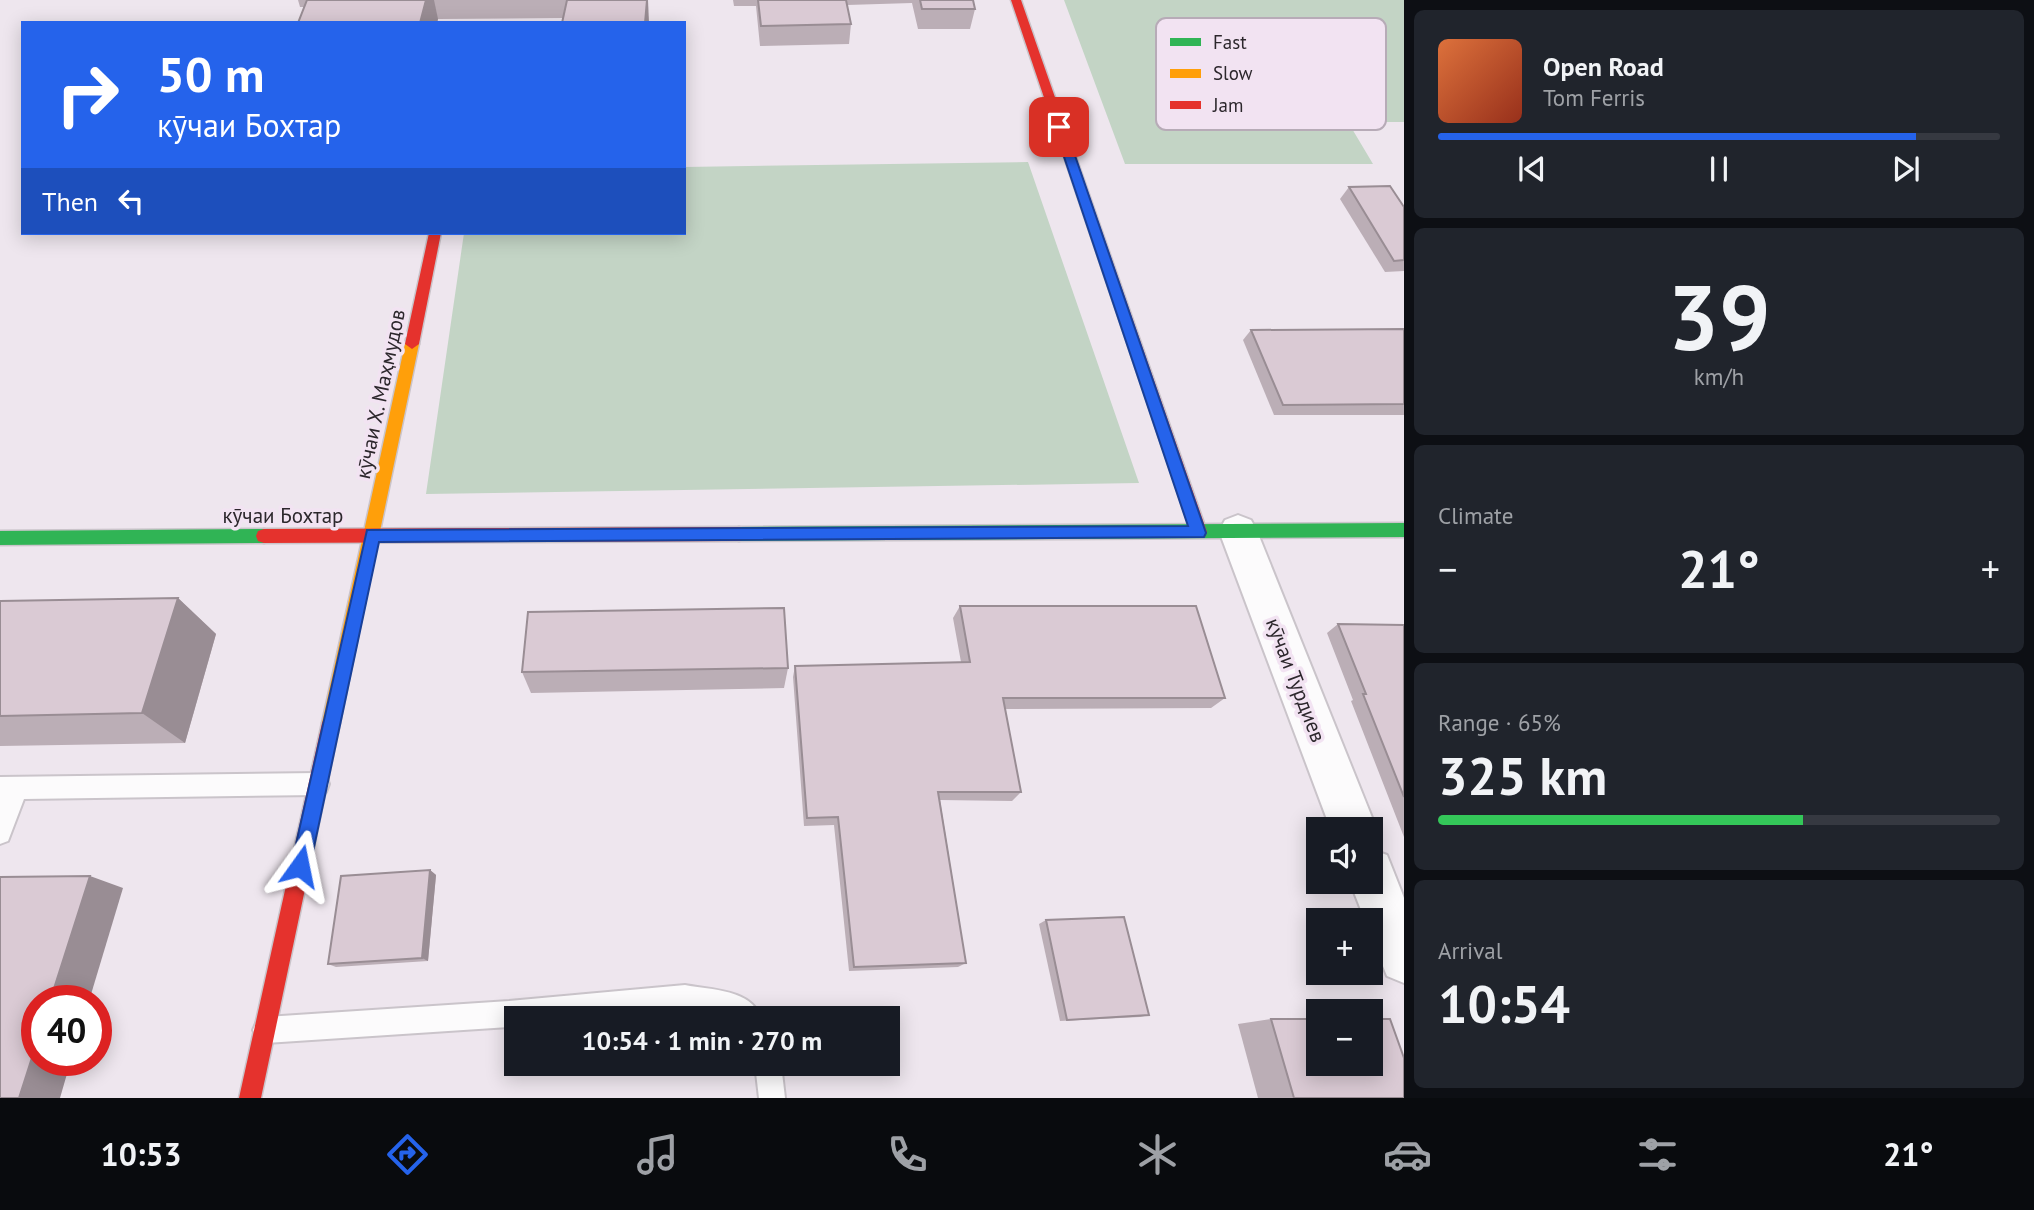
<!DOCTYPE html>
<html lang="en">
<head>
<meta charset="utf-8">
<style>
	:root { --surface:#171b24; --page:#20242c; --text:#f1f3f6; --muted:#9ea1a6; --line:#363941; --accent:#2563eb }
	body { margin:0; font-family:"PT Sans",sans-serif; background:var(--page); color:var(--text); height:100vh; display:flex; flex-direction:column; font-size:26px; white-space:nowrap }
	* { box-sizing:border-box; margin:0 }
	p { font-size:23px; color:var(--muted) }
	.icon { flex:none; width:38px; height:38px; fill:none; stroke:currentColor; stroke-width:2; stroke-linecap:round; stroke-linejoin:round }
	.map { position:relative; flex:1; overflow:hidden }
	.side { display:flex; flex-direction:column; gap:10px; padding:10px; background:#0d0f14; width:630px }
	.side>* { flex:none }
	.hud { position:absolute; left:21px; top:21px; width:665px; height:214px; border-radius:0px; box-shadow:0 4px 18px #0003; background:#2563eb; color:#fff; overflow:hidden }
	.buttons { position:absolute; left:1306px; top:817px; display:grid; gap:14px }
	.buttons a { display:grid; place-items:center; width:77px; height:77px; border-radius:0px; background:var(--surface); box-shadow:0 4px 18px #0003; font-size:35px }
	.speed { position:absolute; left:21px; top:985px; display:flex; gap:14px; font-size:35px; font-weight:700; text-align:center }
	.speed>* { display:grid; place-content:center; width:91px; height:91px; border-radius:50%; background:var(--surface); box-shadow:0 4px 18px #0003; line-height:1 }
	.speed .limit { border:10px solid #d22; background:#fff; color:#111 }
	.pin { position:absolute; display:grid; place-items:center; width:60px; height:60px; color:#fff; margin:-30px; border-radius:14px; box-shadow:0 4px 10px #0006 }
	.me { position:absolute; width:77px; margin:-38px; rotate:12deg; stroke-linejoin:round; filter:drop-shadow(0 0 5px #0008) }
	.turn { display:flex; align-items:center; gap:24px; height:147px; padding:0 21px; font-size:32px }
	.turn .icon { width:91px; height:91px; stroke-width:2.5 }
	.turn b { display:block; font-size:49px; line-height:60px }
	.then { display:flex; align-items:center; height:66px; padding:0 21px; background:#0003; gap:14px; font-size:26px }
	.big { font-size:52px; font-weight:800; line-height:1.1 }
	.side .tile { flex:1; display:flex; flex-direction:column; justify-content:center; gap:10px; min-width:0; padding:0 24px; border-radius:10px; background:var(--page) }
	.side .dial { align-items:center; gap:0 }
	.dial b { font-size:91px; line-height:1 }
	.song { display:flex; align-items:center; gap:21px }
	.cover { width:84px; height:84px; border-radius:10px; background:linear-gradient(135deg,hsl(20 70% 55%),hsl(10 70% 35%)) }
	.played { height:7px; border-radius:4px; background:linear-gradient(90deg,var(--accent) 85%,var(--line) 85%) }
	.keys { display:flex; justify-content:space-around; direction:ltr }
	.heat { display:flex; justify-content:space-between; align-items:center; font-size:38px; direction:ltr }
	.charge { height:10px; border-radius:5px; background:linear-gradient(90deg,#34c759 65%,var(--line) 0) }
	.trip { position:absolute; left:504px; top:1006px; width:396px; height:70px; border-radius:0px; background:var(--surface); box-shadow:0 4px 18px #0003; font-weight:800; line-height:70px; text-align:center }
	.tabs { display:flex; height:112px; justify-content:space-around; align-items:center; background:#090b0e; color:var(--muted) }
	.tabs .icon { width:49px; height:49px }
	.tabs .current { color:var(--accent) }
	.tabs b { font-size:32px; color:var(--text) }
	main { display:flex; flex:1; min-height:0 }
	.map>svg:first-child { display:block }
	.green { fill:#c3d4c5 }
	.lines { fill:none; stroke-linecap:round; stroke-linejoin:round }
	.lane-casing { stroke:#cac4ca; stroke-width:4 }
	.street-casing { stroke:#cac4ca; stroke-width:4 }
	.fast-casing { stroke:#cac4ca; stroke-width:3 }
	.slow-casing { stroke:#cac4ca; stroke-width:3 }
	.jam-casing { stroke:#cac4ca; stroke-width:3 }
	.lane { fill:#fcfbfc; fill-rule:evenodd }
	.street { fill:#fcfbfc; fill-rule:evenodd }
	.fast { fill:#30b455; fill-rule:evenodd }
	.slow { fill:#ff9f0a; fill-rule:evenodd }
	.jam { fill:#e5322d; fill-rule:evenodd }
	.wall { fill:#bbaeb6 }
	.shaded-wall { fill:#998d94 }
	.building { fill:#dacad4; stroke:#998d94; stroke-width:2 }
	.route { fill:#2563eb; stroke:#184099; stroke-width:2 }
	.labels { text-anchor:middle; dominant-baseline:central; stroke-width:7; stroke-linejoin:round; paint-order:stroke }
	.street-label { font-size:21px; fill:#2c272c; stroke:#f2e3f2 }
	.key { fill:#f2e3f2; stroke:#b7abb7; stroke-width:2 }
	.key-label { font-size:19px; fill:#2c272c }
</style>
</head>
<body>
<main>
<div class="map">
<svg width="1404" height="1098" viewBox="0 0 1404 1098">
	<rect width="100%" height="100%" fill="#eee6ee"/>
	<!-- green -->
	<g class="green">
		<polygon points="1064,0 1404,0 1404,122 1348,122 1373,164 1125,164"/>
		<polygon points="1028,162 1139,483 426,494 464,233 684,233 684,167"/>
	</g>
	<g class="lines">
		<!-- lane casing -->
		<g class="lane-casing">
			<g id="lane">
				<polygon points="318,773 326,776 329,784 326,792 318,795 24,799 8,841 0,844 0,777"/>
				<path d="M685,985C712,990 751,989 761,1018H732L685,1009L592,1018H516V1026L509,1027L266,1043L257,1039L253,1030L257,1021L266,1017L509,1001Z"/>
				<polygon points="755,1064 781,1064 785,1098 759,1098"/>
			</g>
		</g>
		<!-- street casing -->
		<g class="street-casing">
			<g id="street">
				<polygon points="1238,515 1251,520 1257,531 1377,830 1370,846 1370,830 1331,830 1219,531 1225,520"/>
				<polygon points="1370,849 1387,855 1404,898 1404,983 1387,976 1370,934 1370,920 1365,920 1350,882 1370,882"/>
			</g>
		</g>
		<!-- fast casing -->
		<g class="fast-casing">
			<g id="fast">
				<polygon points="1404,523 1404,537 739,541 733,539 731,534 733,529 739,527"/>
				<polygon points="264,529 270,531 272,536 270,541 264,543 0,545 0,531"/>
			</g>
		</g>
		<!-- slow casing -->
		<g class="slow-casing">
			<polygon id="slow" points="412,339 419,344 340,723 337,729 331,731 325,729 322,723 405,344"/>
		</g>
		<!-- jam casing -->
		<g class="jam-casing">
			<g id="jam">
				<polygon points="1011,0 1021,0 1207,532 1205,537 1193,537 1191,532"/>
				<polygon points="429,233 441,233 419,344 412,349 405,344"/>
				<polygon points="739,527 745,529 747,534 745,539 739,541 264,543 258,541 256,536 258,531 264,529"/>
				<polygon points="331,715 337,717 340,723 261,1098 239,1098 322,723 325,717"/>
			</g>
		</g>
		<!-- lane -->
		<use href="#lane" class="lane"/>
		<!-- street -->
		<use href="#street" class="street"/>
		<!-- fast -->
		<use href="#fast" class="fast"/>
		<!-- slow -->
		<use href="#slow" class="slow"/>
		<!-- jam -->
		<use href="#jam" class="jam"/>
	</g>
	<!-- wall -->
	<g class="wall">
		<polygon points="298,0 648,0 563,18 438,19 437,23 298,23 304,7 300,7"/>
		<polygon points="733,0 973,0 975,9 970,29 918,29 912,3 847,5 851,24 849,44 760,46 756,6 734,6"/>
		<polygon points="1349,187 1404,207 1404,271 1385,272 1340,199"/>
		<polygon points="1404,329 1404,415 1274,415 1243,340 1251,330"/>
		<polygon points="178,598 216,634 185,743 0,746 0,601"/>
		<polygon points="960,606 1225,698 1211,708 1005,709 1021,792 1012,801 940,800 966,963 958,967 849,971 834,825 804,826 793,677 795,666 961,662 953,618"/>
		<polygon points="1338,624 1404,625 1404,837 1351,701 1353,700 1327,633"/>
		<polygon points="788,668 784,688 531,693 522,672"/>
		<polygon points="430,870 436,875 428,961 336,967 328,964"/>
		<polygon points="1046,920 1149,1015 1140,1017 1060,1021 1039,924"/>
		<polygon points="1271,1019 1404,1098 1258,1098 1238,1024"/>
	</g>
	<!-- shaded-wall -->
	<g class="shaded-wall">
		<polygon points="426,0 434,0 438,19 437,23 420,23"/>
		<polygon points="645,0 648,0 649,23 645,23"/>
		<polygon points="178,598 216,634 185,743 142,713"/>
		<polygon points="430,870 436,875 428,961 422,958"/>
		<polygon points="90,876 123,888 89,1001 50,1001"/>
		<polygon points="37,1042 37,1060 71,1060 60,1098 19,1098"/>
	</g>
	<!-- building -->
	<g class="building">
		<polygon points="307,0 426,0 420,23 298,23"/>
		<polygon points="567,0 647,0 645,23 562,23"/>
		<polygon points="758,0 846,0 851,24 761,26"/>
		<polygon points="920,0 973,0 975,9 922,9"/>
		<polygon points="1390,186 1404,207 1404,260 1394,261 1349,187"/>
		<polygon points="1404,329 1404,404 1283,405 1251,330"/>
		<polygon points="178,598 142,713 0,716 0,601"/>
		<polygon points="960,606 1196,606 1225,698 1003,698 1021,792 938,792 966,963 854,967 838,817 807,818 795,666 970,662"/>
		<polygon points="784,608 788,668 522,672 528,612"/>
		<polygon points="1338,624 1404,625 1404,797 1363,694 1366,694"/>
		<polygon points="430,870 422,958 328,964 341,876"/>
		<polygon points="90,876 50,1001 37,1001 37,1042 19,1098 0,1098 0,877"/>
		<polygon points="1124,917 1149,1015 1067,1020 1046,920"/>
		<polygon points="1271,1019 1318,1019 1318,1064 1370,1064 1370,1019 1390,1019 1404,1058 1404,1098 1294,1098"/>
	</g>
	<!-- route -->
	<polygon class="route" points="1055,124 1065,127 1206,533 1204,537 379,542 310,866 307,873 300,876 294,873 291,866 367,530 1188,526 1054,127"/>
	<g class="labels">
		<!-- street labels -->
		<g class="street-label">
			<text transform="translate(380 394) rotate(-78)">кӯчаи Х. Маҳмудов</text>
			<text x="283" y="515">кӯчаи Бохтар</text>
			<text transform="translate(1296 680) rotate(69)">кӯчаи Турдиев</text>
		</g>
	</g>
	<!-- legend -->
	<rect x="1156" y="18" width="230" height="112" rx="10" class="key"/>
	<rect x="1170" y="38" width="31" height="8" fill="#30b455"/>
	<rect x="1170" y="69" width="31" height="9" fill="#ff9f0a"/>
	<rect x="1170" y="101" width="31" height="8" fill="#e5322d"/>
	<g class="key-label">
		<text x="1213" y="49">Fast</text>
		<text x="1213" y="80">Slow</text>
		<text x="1213" y="112">Jam</text>
	</g>
</svg>
<div class="buttons">
<a><svg class="icon" aria-label="sound" viewBox="0 0 24 24"><path d="M4 9h4l5-4v14l-5-4H4zM17 9q2 3 0 6"/></svg></a>
<a>+</a>
<a>−</a>
</div>
<div class="speed"><div class="limit">40</div></div>
<div class="pin" style="left:1059px;top:127px;background:#d93025"><svg class="icon" aria-label="arrive" viewBox="0 0 24 24"><path d="M6 21V4h12l-3 4 3 4H6"/></svg></div>
<svg class="me" style="left:300px;top:866px" viewBox="-20 -20 40 40"><path d="M0-17L14 15 0 8-14 15z" fill="#2563eb" stroke="#fff" stroke-width="4"/></svg>
<div class="trip">10:54 · 1 min · 270 m</div>
<div class="hud">
<div class="turn"><svg class="icon" aria-label="right" viewBox="0 0 24 24"><path d="M7 20v-9h11M14 6l5 5-5 5"/></svg><div><b>50 m</b>кӯчаи Бохтар</div></div>
<div class="then">Then<svg class="icon" aria-label="left" viewBox="0 0 24 24"><path d="M17 20v-9H6M10 6l-5 5 5 5"/></svg></div>
</div>
</div>
<section class="side">
<div class="tile">
<div class="song"><i class="cover"></i><div><b>Open Road</b><p>Tom Ferris</p></div></div>
<div class="played"></div>
<div class="keys"><svg class="icon" aria-label="previous" viewBox="0 0 24 24"><path d="M18 5L8 12l10 7zM5 5v14"/></svg><svg class="icon" aria-label="pause" viewBox="0 0 24 24"><path d="M8 5v14M16 5v14"/></svg><svg class="icon" aria-label="next" viewBox="0 0 24 24"><path d="M6 5l10 7-10 7zM19 5v14"/></svg></div>
</div>
<div class="tile dial"><b>39</b><p>km/h</p></div>
<div class="tile"><p>Climate</p>
<div class="heat"><a>−</a><b class="big">21°</b><a>+</a></div>
</div>
<div class="tile"><p>Range · 65%</p><b class="big">325 km</b><div class="charge"></div></div>
<div class="tile"><p>Arrival</p><b class="big">10:54</b></div>
</section>
</main>
<nav class="tabs">
<b>10:53</b>
<svg class="icon current" aria-label="directions" viewBox="0 0 24 24"><path d="M12 3l9 9-9 9-9-9zM9 14v-3h6M13 9l2 2-2 2"/></svg>
<svg class="icon" aria-label="music" viewBox="0 0 24 24"><path d="M9 18V5l10-2v13"/><circle cx="6" cy="18" r="3"/><circle cx="16" cy="16" r="3"/></svg>
<svg class="icon" aria-label="phone" viewBox="0 0 24 24"><path d="M5 4h4l2 5-3 2q2 4 5 5l2-3 5 2v4C11 20 4 13 5 4z"/></svg>
<svg class="icon" aria-label="climate" viewBox="0 0 24 24"><path d="M12 3v18M4 7l16 10M4 17L20 7"/></svg>
<svg class="icon" aria-label="car" viewBox="0 0 24 24"><path d="M5 17H2v-5l4-1 3-4h7l3 4 3 1v5h-3M9 17h6M6 11h13"/><circle cx="7" cy="17" r="2"/><circle cx="17" cy="17" r="2"/></svg>
<svg class="icon" aria-label="filters" viewBox="0 0 24 24"><path d="M4 7h16M4 17h16"/><circle cx="9" cy="7" r="2"/><circle cx="15" cy="17" r="2"/></svg>
<b>21°</b>
</nav>
</body>
</html>
